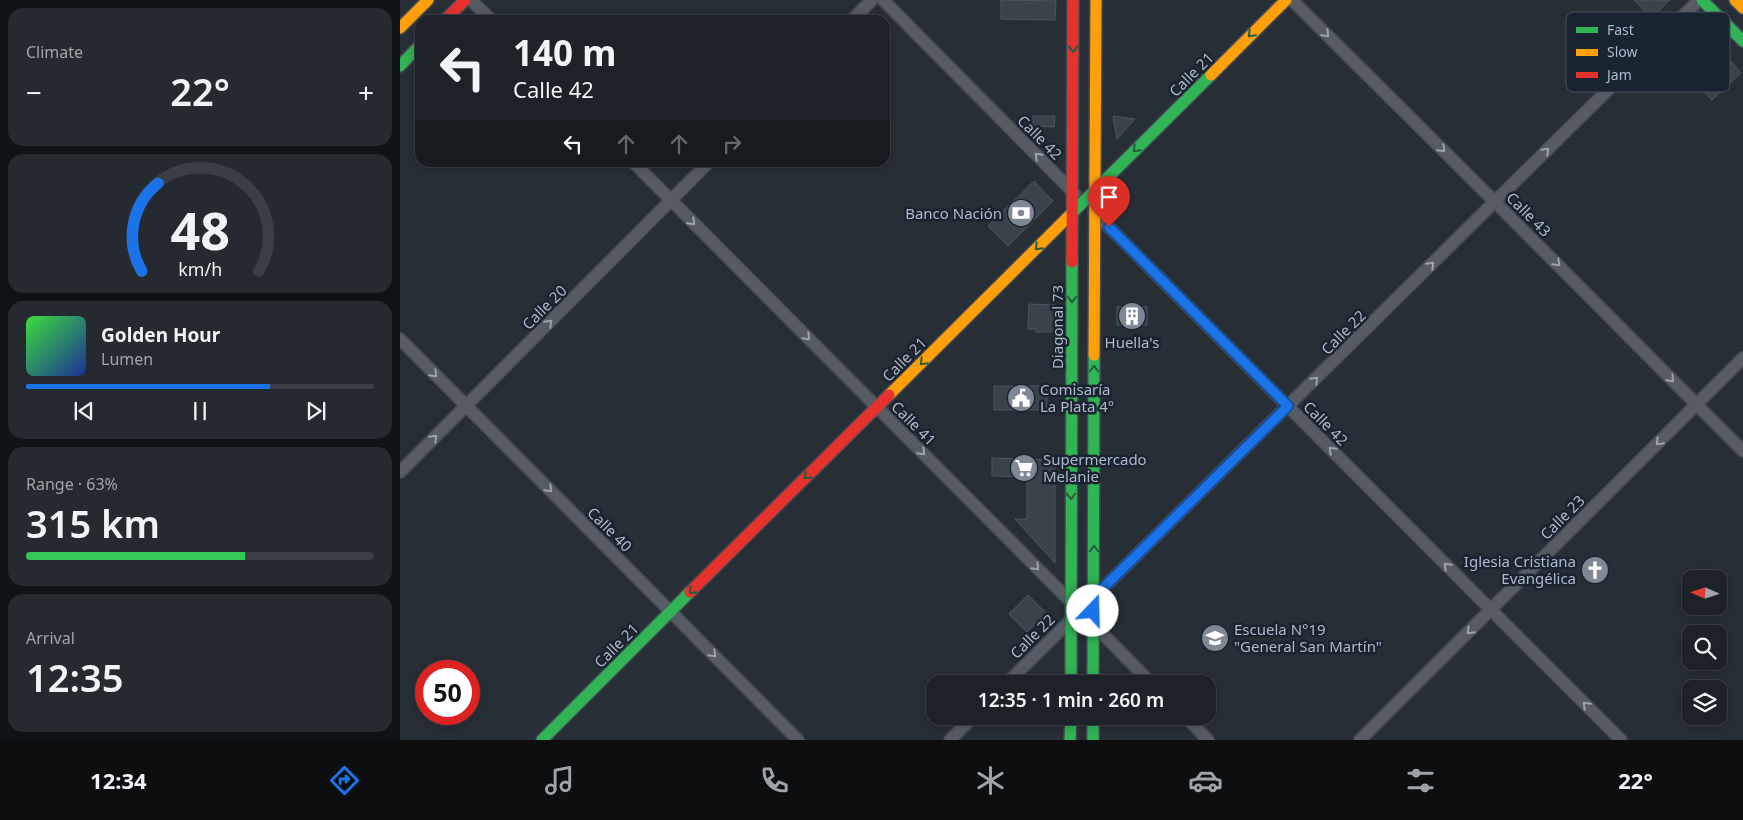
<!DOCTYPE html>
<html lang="en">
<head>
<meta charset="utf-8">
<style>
	:root { --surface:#1d2228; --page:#252a30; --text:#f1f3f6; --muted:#a0a4a8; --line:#3b3f45; --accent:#1a73e8 }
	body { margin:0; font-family:"Noto Sans",sans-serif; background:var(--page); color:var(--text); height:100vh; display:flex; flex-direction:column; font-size:19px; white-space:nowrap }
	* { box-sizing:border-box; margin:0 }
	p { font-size:16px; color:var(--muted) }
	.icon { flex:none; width:28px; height:28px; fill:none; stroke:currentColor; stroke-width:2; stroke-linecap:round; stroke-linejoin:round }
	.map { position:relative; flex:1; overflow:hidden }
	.panel { display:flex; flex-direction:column; gap:8px; padding:8px; background:#101316; width:400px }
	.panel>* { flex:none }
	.guide { position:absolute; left:15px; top:15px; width:475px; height:152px; border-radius:15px; box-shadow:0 2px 12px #0003,0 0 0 1px var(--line); background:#1d2228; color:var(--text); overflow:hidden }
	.needle { width:32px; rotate:273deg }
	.fabs { position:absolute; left:1282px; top:570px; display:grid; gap:10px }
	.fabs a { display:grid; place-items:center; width:45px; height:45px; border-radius:10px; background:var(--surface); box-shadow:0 2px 12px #0003,0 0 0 1px var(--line); font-size:25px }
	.speed { position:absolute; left:15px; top:660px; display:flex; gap:10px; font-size:25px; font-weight:700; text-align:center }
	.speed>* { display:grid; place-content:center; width:65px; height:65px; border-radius:50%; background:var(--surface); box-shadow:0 2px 12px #0003,0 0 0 1px var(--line); line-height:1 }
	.speed .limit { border:8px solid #d22; background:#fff; color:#111 }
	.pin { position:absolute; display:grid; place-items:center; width:42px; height:42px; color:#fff; margin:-51px -21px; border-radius:50% 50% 50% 0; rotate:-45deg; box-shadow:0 0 5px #0007 }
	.pin .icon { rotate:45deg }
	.me { position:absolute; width:55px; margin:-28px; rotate:21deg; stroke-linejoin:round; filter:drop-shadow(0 0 4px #0008) }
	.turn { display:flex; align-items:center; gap:18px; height:105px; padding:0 15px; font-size:22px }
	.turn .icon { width:65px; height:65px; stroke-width:2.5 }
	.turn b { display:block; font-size:35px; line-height:42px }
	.lanes { display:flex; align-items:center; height:48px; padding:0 15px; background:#0003; justify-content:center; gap:25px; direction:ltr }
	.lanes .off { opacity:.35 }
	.big { font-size:38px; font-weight:600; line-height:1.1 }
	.panel .tile { flex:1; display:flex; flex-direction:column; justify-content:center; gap:8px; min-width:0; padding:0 18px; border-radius:15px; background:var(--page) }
	.panel .dial { align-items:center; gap:0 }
	.dial svg { height:130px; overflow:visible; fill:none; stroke:var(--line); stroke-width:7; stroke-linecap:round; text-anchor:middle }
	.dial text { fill:var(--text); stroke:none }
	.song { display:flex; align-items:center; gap:15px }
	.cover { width:60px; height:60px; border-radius:8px; background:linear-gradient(135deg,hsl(120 70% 55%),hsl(230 70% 35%)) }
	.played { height:5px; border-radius:2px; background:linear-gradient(90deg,var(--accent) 70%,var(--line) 70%) }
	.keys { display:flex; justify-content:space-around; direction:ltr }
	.heat { display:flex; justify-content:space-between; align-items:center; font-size:28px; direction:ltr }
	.charge { height:8px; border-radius:4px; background:linear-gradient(90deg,#34c759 63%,var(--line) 0) }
	.trip { position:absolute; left:526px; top:675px; width:290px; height:50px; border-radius:15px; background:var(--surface); box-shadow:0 2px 12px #0003,0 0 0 1px var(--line); font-weight:600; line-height:50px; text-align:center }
	.dock { display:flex; height:80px; justify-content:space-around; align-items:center; background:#0c0e10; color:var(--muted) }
	.dock .icon { width:35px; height:35px }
	.dock .selected { color:var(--accent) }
	.dock b { font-size:22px; color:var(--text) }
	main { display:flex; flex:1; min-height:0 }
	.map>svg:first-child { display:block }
	.building { fill:#3c424a; stroke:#4f555e }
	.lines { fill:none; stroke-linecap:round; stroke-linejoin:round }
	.street-casing { stroke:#444a53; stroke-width:14 }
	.fast-casing { stroke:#444a53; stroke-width:14 }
	.slow-casing { stroke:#444a53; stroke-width:14 }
	.jam-casing { stroke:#444a53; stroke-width:14 }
	.street { stroke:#575c64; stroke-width:11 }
	.fast { stroke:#30b455; stroke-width:11 }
	.slow { stroke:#ff9f0a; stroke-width:11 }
	.jam { stroke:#e5322d; stroke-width:11 }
	.oneway { stroke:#235e3f }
	.oneway2 { stroke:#9aa2af }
	.route-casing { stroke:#114b97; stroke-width:12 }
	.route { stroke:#1a73e8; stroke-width:9 }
	.labels { text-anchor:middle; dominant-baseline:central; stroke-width:5; stroke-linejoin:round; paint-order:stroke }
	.street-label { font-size:15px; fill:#b0b9c8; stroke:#1a2430 }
	.poi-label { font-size:15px; fill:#b0b9c8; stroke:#1a2430; text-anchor:start }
	.key { fill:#1a2430; stroke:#47515e; stroke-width:1 }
	.key-label { font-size:14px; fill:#b0b9c8 }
</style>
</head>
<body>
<main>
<section class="panel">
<div class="tile"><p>Climate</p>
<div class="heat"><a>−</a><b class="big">22°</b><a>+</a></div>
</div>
<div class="tile dial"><svg viewBox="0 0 100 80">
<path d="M14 69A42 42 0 1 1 86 69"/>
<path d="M14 69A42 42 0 0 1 24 15" stroke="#1a73e8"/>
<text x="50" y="56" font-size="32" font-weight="700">48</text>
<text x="50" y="72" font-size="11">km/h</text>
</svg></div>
<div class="tile">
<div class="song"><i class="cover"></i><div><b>Golden Hour</b><p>Lumen</p></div></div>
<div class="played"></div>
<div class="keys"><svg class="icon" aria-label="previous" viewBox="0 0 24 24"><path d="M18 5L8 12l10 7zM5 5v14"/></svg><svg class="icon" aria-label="pause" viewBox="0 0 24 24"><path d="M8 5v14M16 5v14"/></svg><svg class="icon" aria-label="next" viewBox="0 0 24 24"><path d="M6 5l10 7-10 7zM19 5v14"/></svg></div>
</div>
<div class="tile"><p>Range · 63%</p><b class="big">315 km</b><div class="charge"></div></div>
<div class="tile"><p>Arrival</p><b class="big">12:35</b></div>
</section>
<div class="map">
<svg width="1343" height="740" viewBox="0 0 1343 740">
	<rect width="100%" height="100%" fill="#272e36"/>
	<!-- building -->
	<g class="building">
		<polygon points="601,0 656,1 655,20 601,19"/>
		<polygon points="1234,0 1270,0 1251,18"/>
		<polygon points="1328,58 1341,73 1312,100 1299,86"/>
		<polygon points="633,116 655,116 654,127 633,126"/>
		<polygon points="713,116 735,119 717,139"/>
		<polygon points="634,181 653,201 608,246 588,226"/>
		<polygon points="629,304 656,305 656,332 636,332 636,329 628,329"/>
		<rect x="717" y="307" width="30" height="18"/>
		<rect x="594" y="386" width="53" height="24"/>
		<polygon points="592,458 655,460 655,563 615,519 627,519 627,477 592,476"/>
		<polygon points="628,595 646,613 627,632 609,614"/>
	</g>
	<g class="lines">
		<!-- street casing -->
		<g class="street-casing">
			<g id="street">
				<polyline points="71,0 91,20"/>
				<polyline points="483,0 675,194"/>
				<polyline points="892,0 1095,202 1343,451"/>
				<polyline points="452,20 472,0"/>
				<polyline points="233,162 673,604"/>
				<polyline points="694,212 1221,740"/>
				<polyline points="0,339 398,740"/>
				<polyline points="0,472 309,162"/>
				<polyline points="691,622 752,684"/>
				<polyline points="606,684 1299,0"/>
				<polyline points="785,716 808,740"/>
				<polyline points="550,740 574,716"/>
				<polyline points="960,740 1343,358"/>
			</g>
		</g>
		<!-- fast casing -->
		<g class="fast-casing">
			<g id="fast">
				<polyline points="1302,0 1343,41"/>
				<polyline points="0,66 20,45"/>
				<polyline points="669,216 811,75"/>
				<polyline points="671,684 672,262"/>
				<polyline points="693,684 694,355"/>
				<polyline points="693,716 693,740"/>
				<polyline points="142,740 290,592"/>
				<polyline points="670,740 671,716"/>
			</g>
		</g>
		<!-- slow casing -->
		<g class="slow-casing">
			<g id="slow">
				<polyline points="1335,0 1343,8"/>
				<polyline points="0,28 28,0"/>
				<polyline points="811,75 886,0"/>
				<polyline points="694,355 696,0"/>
				<polyline points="489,395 669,216"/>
			</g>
		</g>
		<!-- jam casing -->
		<g class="jam-casing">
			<g id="jam">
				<polyline points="45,20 65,0"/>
				<polyline points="672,262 673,0"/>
				<polyline points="290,592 489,395"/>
			</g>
		</g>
		<!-- street -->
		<use href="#street" class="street"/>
		<!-- fast -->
		<use href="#fast" class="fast"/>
		<!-- slow -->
		<use href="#slow" class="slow"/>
		<!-- jam -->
		<use href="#jam" class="jam"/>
	</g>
	<!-- one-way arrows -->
	<defs><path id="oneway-chevron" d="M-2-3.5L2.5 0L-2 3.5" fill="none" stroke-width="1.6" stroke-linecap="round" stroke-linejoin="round" transform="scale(1.25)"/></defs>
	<g class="oneway">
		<use href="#oneway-chevron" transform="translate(851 34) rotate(135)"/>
		<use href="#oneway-chevron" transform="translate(673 49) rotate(90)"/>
		<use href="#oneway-chevron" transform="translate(736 149) rotate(135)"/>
		<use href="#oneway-chevron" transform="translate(638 247) rotate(135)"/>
		<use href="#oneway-chevron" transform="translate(672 299) rotate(90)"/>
		<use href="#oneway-chevron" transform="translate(523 362) rotate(135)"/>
		<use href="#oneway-chevron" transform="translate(694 369) rotate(-90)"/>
		<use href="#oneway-chevron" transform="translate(407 476) rotate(135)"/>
		<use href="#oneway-chevron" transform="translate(671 496) rotate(90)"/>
		<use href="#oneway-chevron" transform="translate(694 549) rotate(-90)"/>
		<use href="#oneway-chevron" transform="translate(292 591) rotate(135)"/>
	</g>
	<g class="oneway2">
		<use href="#oneway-chevron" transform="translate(926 34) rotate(45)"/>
		<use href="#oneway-chevron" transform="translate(1042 149) rotate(45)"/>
		<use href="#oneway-chevron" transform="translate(1146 151) rotate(-45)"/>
		<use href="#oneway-chevron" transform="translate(638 156) rotate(-135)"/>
		<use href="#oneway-chevron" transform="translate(292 222) rotate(45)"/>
		<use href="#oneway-chevron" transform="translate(1157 263) rotate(45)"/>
		<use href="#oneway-chevron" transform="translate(1031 265) rotate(-45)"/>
		<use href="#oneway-chevron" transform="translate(149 323) rotate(-45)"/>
		<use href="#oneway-chevron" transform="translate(407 337) rotate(45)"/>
		<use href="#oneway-chevron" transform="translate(34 374) rotate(45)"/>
		<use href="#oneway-chevron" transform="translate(1271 379) rotate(45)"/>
		<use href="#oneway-chevron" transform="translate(915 380) rotate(-45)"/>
		<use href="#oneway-chevron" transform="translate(34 438) rotate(-45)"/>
		<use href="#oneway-chevron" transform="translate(1259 442) rotate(135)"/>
		<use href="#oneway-chevron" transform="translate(932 450) rotate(-135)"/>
		<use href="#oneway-chevron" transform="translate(522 452) rotate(45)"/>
		<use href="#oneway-chevron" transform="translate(149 489) rotate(45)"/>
		<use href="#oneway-chevron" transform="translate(1047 566) rotate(-135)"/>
		<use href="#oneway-chevron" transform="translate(636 567) rotate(45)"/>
		<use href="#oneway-chevron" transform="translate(1070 631) rotate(135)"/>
		<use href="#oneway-chevron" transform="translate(313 654) rotate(45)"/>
		<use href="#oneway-chevron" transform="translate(1186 705) rotate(-135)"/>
	</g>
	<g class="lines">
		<!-- route casing -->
		<g class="route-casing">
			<polyline id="route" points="693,611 693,598 888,406 709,227"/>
		</g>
		<!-- route -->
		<use href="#route" class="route"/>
	</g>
	<!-- icons -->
	<defs>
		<g id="bank-disc" transform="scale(1.4375)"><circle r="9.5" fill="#808895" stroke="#1a2430"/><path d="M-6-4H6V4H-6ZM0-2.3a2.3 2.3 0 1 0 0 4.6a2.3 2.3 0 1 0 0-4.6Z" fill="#fff"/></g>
		<g id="building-disc" transform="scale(1.4375)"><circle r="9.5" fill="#808895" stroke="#1a2430"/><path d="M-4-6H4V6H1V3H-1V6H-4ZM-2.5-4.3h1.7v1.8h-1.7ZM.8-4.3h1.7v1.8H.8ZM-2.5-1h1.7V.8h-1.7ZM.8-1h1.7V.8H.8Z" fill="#fff"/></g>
		<g id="civic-disc" transform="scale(1.4375)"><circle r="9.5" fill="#808895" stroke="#1a2430"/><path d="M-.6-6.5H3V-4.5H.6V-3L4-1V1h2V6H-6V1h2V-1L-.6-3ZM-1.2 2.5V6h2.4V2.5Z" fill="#fff"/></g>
		<g id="supermarket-disc" transform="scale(1.4375)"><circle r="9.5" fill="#808895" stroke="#1a2430"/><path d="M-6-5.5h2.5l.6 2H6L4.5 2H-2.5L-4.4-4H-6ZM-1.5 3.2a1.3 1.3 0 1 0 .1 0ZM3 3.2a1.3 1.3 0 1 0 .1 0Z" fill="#fff"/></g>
		<g id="church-disc" transform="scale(1.4375)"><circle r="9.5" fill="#808895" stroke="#1a2430"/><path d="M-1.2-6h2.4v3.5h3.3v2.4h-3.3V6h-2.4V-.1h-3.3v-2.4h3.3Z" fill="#fff"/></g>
		<g id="school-disc" transform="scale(1.4375)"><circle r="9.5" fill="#808895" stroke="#1a2430"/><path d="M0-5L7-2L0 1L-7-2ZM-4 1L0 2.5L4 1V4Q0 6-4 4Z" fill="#fff"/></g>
	</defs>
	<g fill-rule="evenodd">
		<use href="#bank-disc" x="621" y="213"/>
		<use href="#building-disc" x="732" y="316"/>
		<use href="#civic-disc" x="621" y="398"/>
		<use href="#supermarket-disc" x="624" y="468"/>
		<use href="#church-disc" x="1195" y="570"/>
		<use href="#school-disc" x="815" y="638"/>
	</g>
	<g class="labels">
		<!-- street labels -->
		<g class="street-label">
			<text transform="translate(791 74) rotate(-45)">Calle 21</text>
			<text transform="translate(640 137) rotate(45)">Calle 42</text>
			<text transform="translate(1129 214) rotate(45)">Calle 43</text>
			<text transform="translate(144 307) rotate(-45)">Calle 20</text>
			<text transform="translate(657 327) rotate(-90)">Diagonal 73</text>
			<text transform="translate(943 332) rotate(-45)">Calle 22</text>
			<text transform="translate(504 359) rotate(-45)">Calle 21</text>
			<text transform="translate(514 423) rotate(45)">Calle 41</text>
			<text transform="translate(926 423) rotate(45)">Calle 42</text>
			<text transform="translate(1162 517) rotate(-45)">Calle 23</text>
			<text transform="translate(210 529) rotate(45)">Calle 40</text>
			<text transform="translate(632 636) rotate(-45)">Calle 22</text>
			<text transform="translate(216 645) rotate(-45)">Calle 21</text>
		</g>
		<!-- poi labels -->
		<g class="poi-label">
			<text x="602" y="213" text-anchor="end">Banco Nación</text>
			<text x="732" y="342" text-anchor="middle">Huella's</text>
			<text x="640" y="389">Comisaría<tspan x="640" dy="17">La Plata 4°</tspan></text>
			<text x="643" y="459">Supermercado<tspan x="643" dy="17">Melanie</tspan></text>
			<text x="1176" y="561" text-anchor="end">Iglesia Cristiana<tspan x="1176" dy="17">Evangélica</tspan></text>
			<text x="834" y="629">Escuela N°19<tspan x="834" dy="17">"General San Martín"</tspan></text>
		</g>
	</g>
	<!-- legend -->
	<rect x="1166" y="12" width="164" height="80" rx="8" class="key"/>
	<rect x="1176" y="27" width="22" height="6" fill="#30b455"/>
	<rect x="1176" y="49" width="22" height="7" fill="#ff9f0a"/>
	<rect x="1176" y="72" width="22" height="6" fill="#e5322d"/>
	<g class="key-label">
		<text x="1207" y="35">Fast</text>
		<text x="1207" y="57">Slow</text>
		<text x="1207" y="80">Jam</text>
	</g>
</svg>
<div class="fabs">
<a><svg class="needle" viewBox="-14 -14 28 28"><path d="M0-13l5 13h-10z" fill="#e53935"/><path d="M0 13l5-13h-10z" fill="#a0a4a8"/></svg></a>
<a><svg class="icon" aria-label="search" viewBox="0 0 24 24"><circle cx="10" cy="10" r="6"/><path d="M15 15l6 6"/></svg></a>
<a><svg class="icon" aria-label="layers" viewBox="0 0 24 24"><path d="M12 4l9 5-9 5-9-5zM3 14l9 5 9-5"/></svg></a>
</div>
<div class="speed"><div class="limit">50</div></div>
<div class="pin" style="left:709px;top:227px;background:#d93025"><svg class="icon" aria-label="arrive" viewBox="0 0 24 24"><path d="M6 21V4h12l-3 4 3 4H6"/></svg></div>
<svg class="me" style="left:693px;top:611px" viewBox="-20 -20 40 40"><circle r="19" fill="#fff"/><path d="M0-13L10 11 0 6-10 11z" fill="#1a73e8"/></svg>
<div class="trip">12:35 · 1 min · 260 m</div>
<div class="guide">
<div class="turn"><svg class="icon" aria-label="left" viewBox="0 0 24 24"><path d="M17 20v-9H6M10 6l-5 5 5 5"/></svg><div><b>140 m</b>Calle 42</div></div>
<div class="lanes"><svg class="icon" aria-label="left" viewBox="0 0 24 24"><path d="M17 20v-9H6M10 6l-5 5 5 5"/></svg><svg class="icon off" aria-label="ahead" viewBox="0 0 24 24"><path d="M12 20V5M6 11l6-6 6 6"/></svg><svg class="icon off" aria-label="ahead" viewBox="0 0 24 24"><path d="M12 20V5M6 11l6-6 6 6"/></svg><svg class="icon off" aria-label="right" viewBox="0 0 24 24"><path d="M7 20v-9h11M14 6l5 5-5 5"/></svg></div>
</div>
</div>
</main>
<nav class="dock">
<b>12:34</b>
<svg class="icon selected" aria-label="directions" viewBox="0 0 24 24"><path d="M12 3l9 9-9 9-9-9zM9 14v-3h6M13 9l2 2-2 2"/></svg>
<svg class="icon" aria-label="music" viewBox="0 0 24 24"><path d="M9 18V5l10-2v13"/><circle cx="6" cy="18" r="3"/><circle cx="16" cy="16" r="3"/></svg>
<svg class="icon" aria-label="phone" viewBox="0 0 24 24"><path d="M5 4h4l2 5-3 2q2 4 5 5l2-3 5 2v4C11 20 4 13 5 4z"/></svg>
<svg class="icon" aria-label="climate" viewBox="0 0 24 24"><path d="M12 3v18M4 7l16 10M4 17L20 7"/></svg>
<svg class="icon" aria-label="car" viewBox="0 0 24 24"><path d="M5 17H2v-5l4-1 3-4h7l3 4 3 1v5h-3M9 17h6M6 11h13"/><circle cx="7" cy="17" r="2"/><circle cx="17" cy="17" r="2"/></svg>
<svg class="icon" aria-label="filters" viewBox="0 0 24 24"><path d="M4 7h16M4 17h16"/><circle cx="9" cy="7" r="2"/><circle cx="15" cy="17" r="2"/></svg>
<b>22°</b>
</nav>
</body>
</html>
